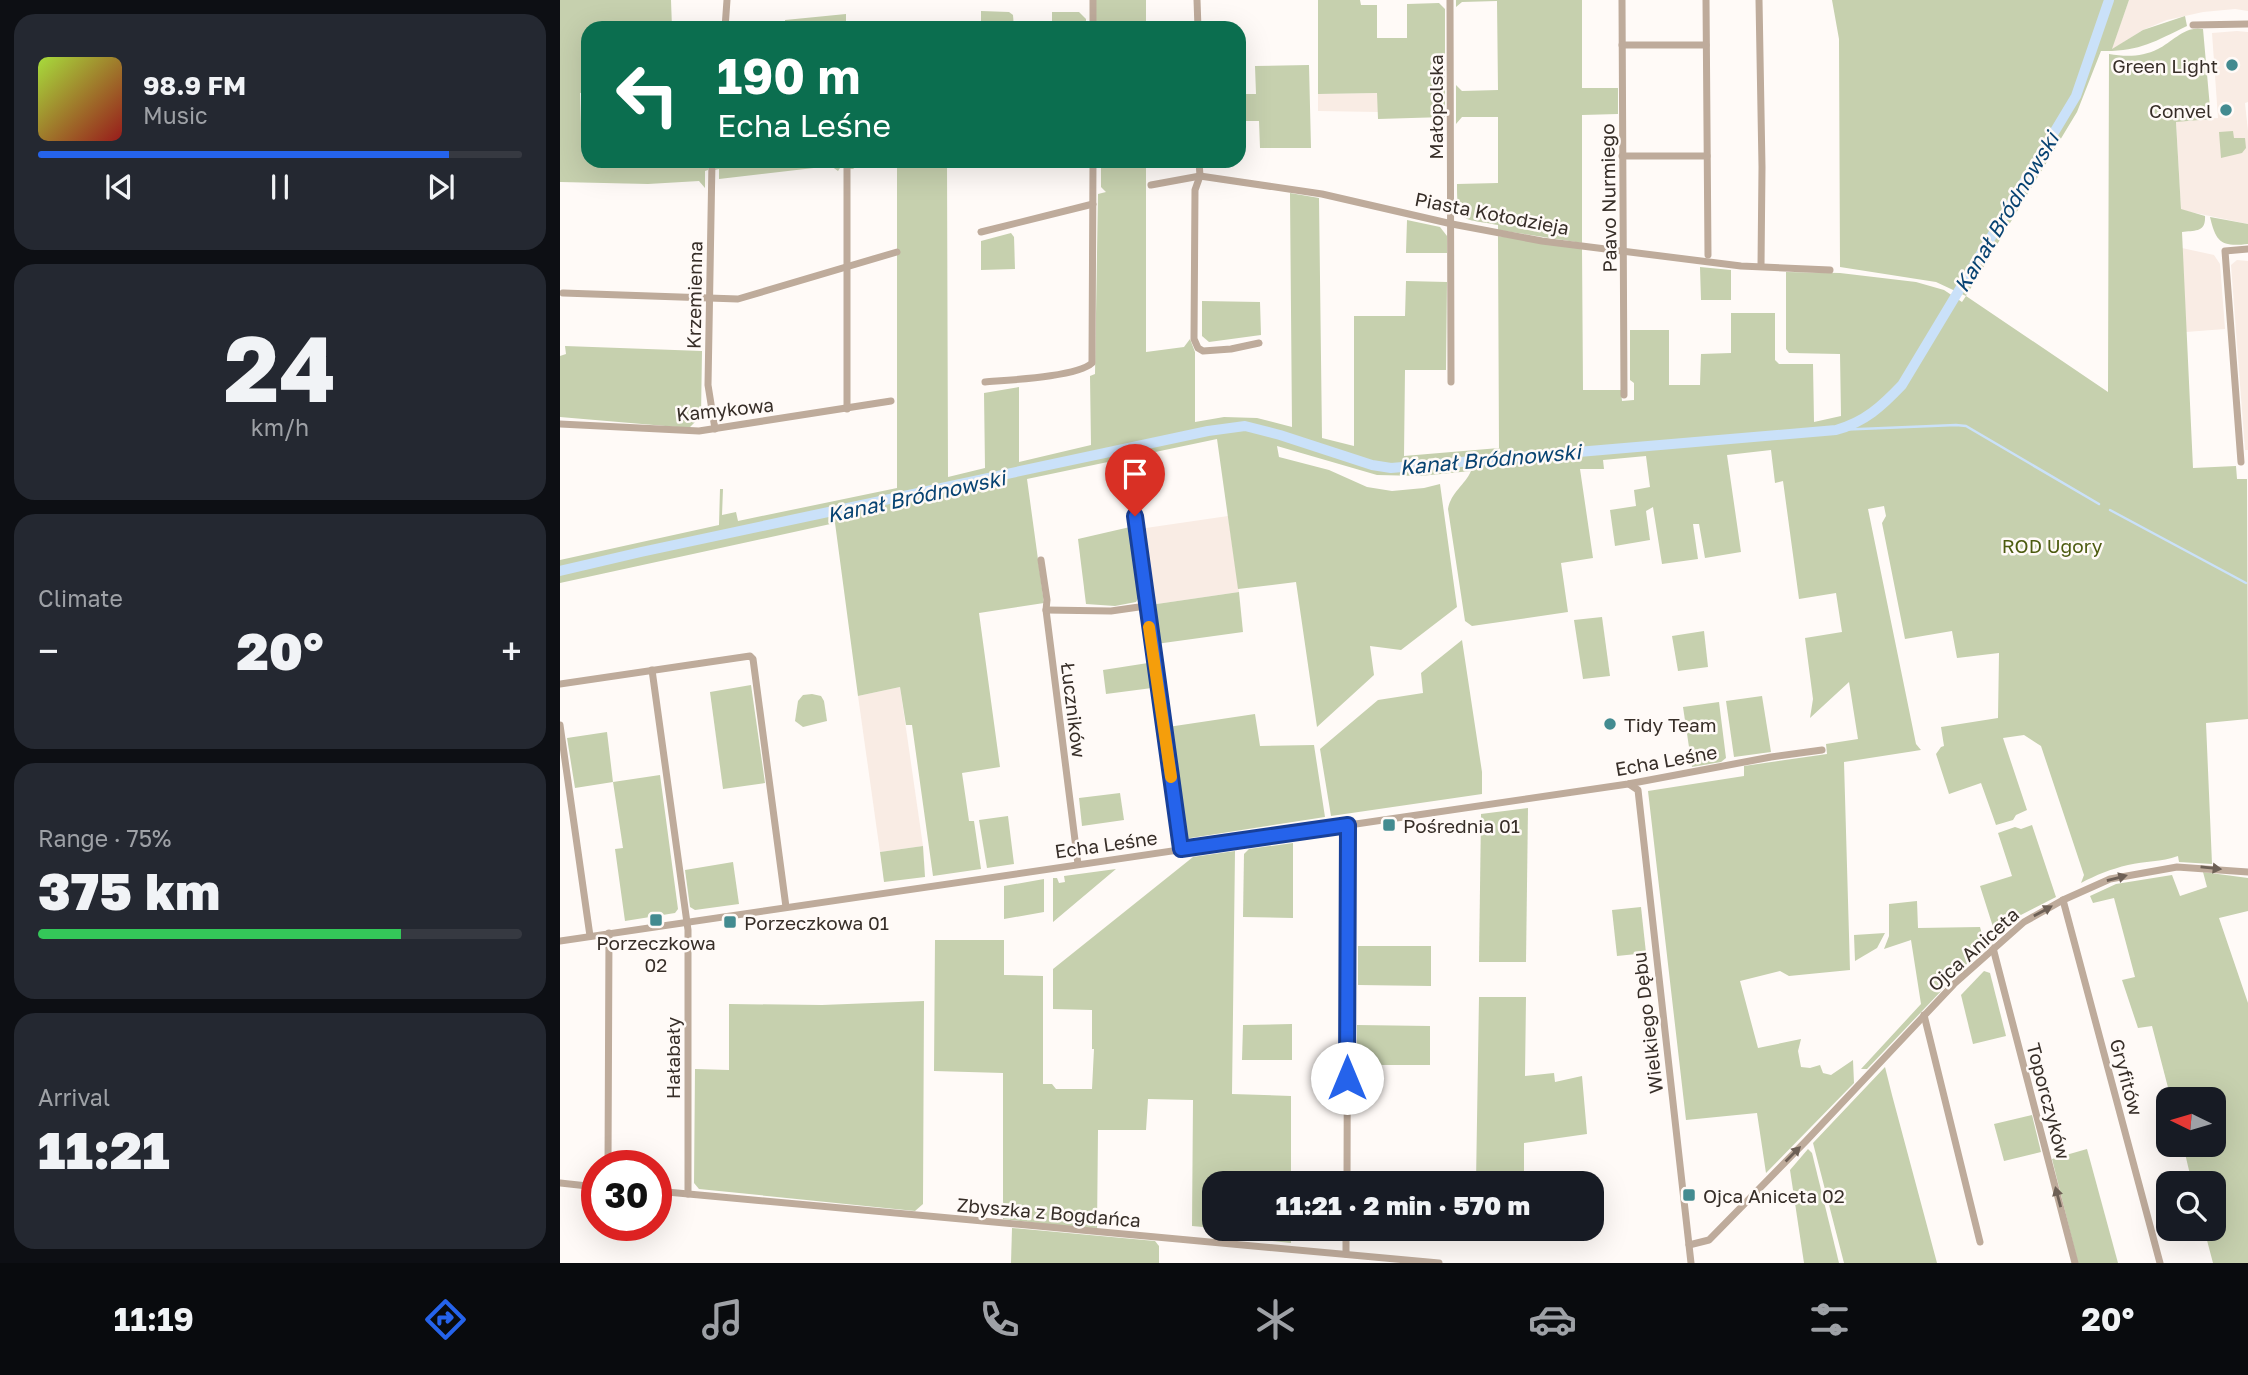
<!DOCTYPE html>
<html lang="en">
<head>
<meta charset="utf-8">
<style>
	:root { --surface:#171b24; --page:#242831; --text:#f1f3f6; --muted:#9ea1a6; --line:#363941; --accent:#2563eb }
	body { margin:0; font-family:"Golos Text",sans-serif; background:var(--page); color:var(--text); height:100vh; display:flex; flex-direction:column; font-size:26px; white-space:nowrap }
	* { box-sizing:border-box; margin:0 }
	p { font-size:23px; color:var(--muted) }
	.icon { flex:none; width:38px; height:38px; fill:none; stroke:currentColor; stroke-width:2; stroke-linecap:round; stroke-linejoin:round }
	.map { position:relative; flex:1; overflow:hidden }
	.drawer { display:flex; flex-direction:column; gap:14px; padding:14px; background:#0d0f14; width:560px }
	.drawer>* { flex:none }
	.hud { position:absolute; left:21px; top:21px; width:665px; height:147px; border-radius:21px; box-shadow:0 7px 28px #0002; background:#0b6e4f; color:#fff; overflow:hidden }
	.needle { width:46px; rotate:275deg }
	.fabs { position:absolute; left:1596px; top:1087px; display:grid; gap:14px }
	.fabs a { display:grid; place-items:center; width:70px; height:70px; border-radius:14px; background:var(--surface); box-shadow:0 7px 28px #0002; font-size:35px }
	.speed { position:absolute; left:21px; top:1150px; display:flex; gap:14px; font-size:35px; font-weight:700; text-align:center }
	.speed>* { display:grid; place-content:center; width:91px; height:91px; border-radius:50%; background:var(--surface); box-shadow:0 7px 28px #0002; line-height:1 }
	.speed .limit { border:10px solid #d22; background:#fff; color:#111 }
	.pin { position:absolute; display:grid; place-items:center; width:60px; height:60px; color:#fff; margin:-72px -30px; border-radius:50% 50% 50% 0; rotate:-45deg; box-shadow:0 0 7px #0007 }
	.pin .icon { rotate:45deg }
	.me { position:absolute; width:77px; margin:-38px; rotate:0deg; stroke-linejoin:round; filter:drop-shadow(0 0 5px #0008) }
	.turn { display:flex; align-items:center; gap:24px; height:147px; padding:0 21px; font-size:32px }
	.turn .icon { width:91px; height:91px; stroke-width:2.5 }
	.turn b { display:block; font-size:49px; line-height:60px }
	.big { font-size:52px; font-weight:800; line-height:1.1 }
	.drawer .tile { flex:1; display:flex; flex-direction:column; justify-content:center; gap:10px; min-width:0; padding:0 24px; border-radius:21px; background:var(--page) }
	.drawer .dial { align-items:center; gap:0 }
	.dial b { font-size:91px; line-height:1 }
	.song { display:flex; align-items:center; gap:21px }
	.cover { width:84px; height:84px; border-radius:10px; background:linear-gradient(135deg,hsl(80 70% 55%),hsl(0 70% 35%)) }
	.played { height:7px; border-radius:4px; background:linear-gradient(90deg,var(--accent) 85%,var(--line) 85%) }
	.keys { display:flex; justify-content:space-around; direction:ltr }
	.heat { display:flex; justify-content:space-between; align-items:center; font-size:38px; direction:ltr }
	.charge { height:10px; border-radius:5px; background:linear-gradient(90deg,#34c759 75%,var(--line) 0) }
	.trip { position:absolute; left:642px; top:1171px; width:402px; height:70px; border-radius:21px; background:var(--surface); box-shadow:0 7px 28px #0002; font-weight:800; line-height:70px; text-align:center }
	.dock { display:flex; height:112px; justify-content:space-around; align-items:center; background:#090b0e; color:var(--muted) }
	.dock .icon { width:49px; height:49px }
	.dock .active { color:var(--accent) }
	.dock b { font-size:32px; color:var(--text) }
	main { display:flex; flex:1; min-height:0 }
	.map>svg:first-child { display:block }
	.built { fill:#f9ece4 }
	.green { fill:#c6d0ae }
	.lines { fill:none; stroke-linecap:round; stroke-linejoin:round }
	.stream { stroke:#cae1f9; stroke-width:2.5 }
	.canal { stroke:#cae1f9; stroke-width:10 }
	.street { stroke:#beab9b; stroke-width:7 }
	.oneway { fill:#6d6056 }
	.route-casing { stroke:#184099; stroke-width:18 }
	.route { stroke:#2563eb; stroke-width:12 }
	.slow { stroke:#f59e0b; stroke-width:12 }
	.poi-dot { fill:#438b90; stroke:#fffaf7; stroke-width:2.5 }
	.labels { text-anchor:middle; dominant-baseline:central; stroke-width:5; stroke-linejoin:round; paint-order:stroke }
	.poi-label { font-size:19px; fill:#372e28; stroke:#fffaf7; text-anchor:start }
	.street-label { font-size:19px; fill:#372e28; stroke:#fffaf7 }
	.park-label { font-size:19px; fill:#4c5b0f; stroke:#fffaf7 }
	.water-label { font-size:21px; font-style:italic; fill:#084372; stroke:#fffaf7 }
</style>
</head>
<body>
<main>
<section class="drawer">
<div class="tile">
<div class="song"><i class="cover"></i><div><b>98.9 FM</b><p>Music</p></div></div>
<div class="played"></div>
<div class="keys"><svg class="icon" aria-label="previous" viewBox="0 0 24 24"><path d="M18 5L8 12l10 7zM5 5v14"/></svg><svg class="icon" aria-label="pause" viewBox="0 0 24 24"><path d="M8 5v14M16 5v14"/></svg><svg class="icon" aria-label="next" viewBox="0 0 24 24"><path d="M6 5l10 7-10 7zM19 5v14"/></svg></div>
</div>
<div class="tile dial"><b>24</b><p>km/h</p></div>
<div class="tile"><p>Climate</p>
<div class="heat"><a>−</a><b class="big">20°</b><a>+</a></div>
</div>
<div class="tile"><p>Range · 75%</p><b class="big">375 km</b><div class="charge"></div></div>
<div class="tile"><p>Arrival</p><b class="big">11:21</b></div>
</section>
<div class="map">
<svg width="1688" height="1263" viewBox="0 0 1688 1263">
	<rect width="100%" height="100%" fill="#fffaf7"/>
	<!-- built -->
	<g class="built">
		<polygon points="1569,0 1688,0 1688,11 1675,9 1643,12 1607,20 1583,30 1551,50"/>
		<polygon points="1677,31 1688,32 1688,102 1685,103 1688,131 1688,224 1621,210 1616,121 1658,118 1652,33"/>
		<polygon points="818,93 818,112 758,111 758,94"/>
		<polygon points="1622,248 1654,255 1660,264 1665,329 1626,332"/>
		<polygon points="1677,260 1688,261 1688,450 1685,450 1671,265"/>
		<polygon points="668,516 679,592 590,605 579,529"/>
		<polygon points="340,687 363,846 320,852 298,696"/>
	</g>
	<!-- green -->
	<g class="green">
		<polygon points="0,0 111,0 112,28 28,28 28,92 20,93 22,155 28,156 28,161 149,161 148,170 145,171 145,188 139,181 88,184 0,182"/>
		<rect x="536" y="0" width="50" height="28"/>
		<polygon points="758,0 800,0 801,5 817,5 817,38 847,38 847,4 879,3 885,9 885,117 818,119 817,93 758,94"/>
		<path d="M896,0H1022V88H1058V114L1022,115V243L938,230V225C901,218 897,224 897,184L938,183V117H902L896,124V85L902,91L938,90L937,1L902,2L896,7Z"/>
		<path d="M1272,0H1569L1552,49L1583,30L1625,16L1627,26C1594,42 1578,52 1541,51L1517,112L1406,296L1548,392L1549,54C1566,57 1582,57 1598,49C1612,42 1626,25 1643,29L1651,119L1616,122L1621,209L1645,216C1646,233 1634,230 1622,232L1633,468L1676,466L1677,479H1687L1688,719L1646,723L1652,864L1619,862L1618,856C1601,862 1585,861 1568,865C1551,869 1536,875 1521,883L1524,875L1481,746L1464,735L1443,738L1467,810L1456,815L1453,820L1436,825L1421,783L1389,794L1376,754L1381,747L1384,746L1381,727L1438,718L1439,653L1397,658L1392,631L1345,639L1322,523L1326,516L1324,506L1308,509L1356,744L1361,750L1284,762L1290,970L1229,976L1220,971L1180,981L1198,1048L1241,1039L1238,1051L1241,1067L1250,1068L1260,1065L1263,1073L1271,1075L1293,1060L1294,1083L1206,1173L1197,1113L1126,1120L1088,791L1184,776V766L1267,754L1266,744L1298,739L1289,682L1250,718L1253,699L1245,638L1282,632L1276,593L1239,599L1223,481L1215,483L1211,450L1167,455L1181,552L1145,558L1139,524H1133L1138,559L1102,564L1093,507L1086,511L1090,540L1055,546L1050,510L1076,506L1074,490L1090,487L1086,456L1043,460L1044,469H1020L1033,558L1001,563L1008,612L912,626L905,621L888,509C891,492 905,485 911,471L860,476L817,475L717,446L719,457L769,470L807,487L832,491L864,488L880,484L897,607L841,650L810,646L814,675L757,727L736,582L678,589L657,439L467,479L484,603L419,613L440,767L402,773L409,821H414L421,869L373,876L352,725H346L340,687L298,696L275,523L0,583V560L159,525L160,489H163L162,515L176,512L178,521L337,488V161H387L388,477L425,468L424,393L459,387V462L531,445L530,376L535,374L538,194L546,192L541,187V162L546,161H586V352L624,347L630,339L635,352V422L664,417L697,418L732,427L730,193L759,198L762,438L794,446V316H845L846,281L887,282L886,370H845L844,456L939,448L938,236L1022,248L1023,390H1061L1062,401L1074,400V383L1070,380V330H1109V385H1140L1141,354L1171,353V313H1215V360L1219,364H1253L1254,422L1281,416L1280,354L1229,353L1226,349V272L1280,273L1356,282L1384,290L1402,302L1406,296L1376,282L1280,267L1279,39Z"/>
		<polygon points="421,11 449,12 453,15 454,28 421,28"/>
		<polygon points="492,12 519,12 526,19 526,28 492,28"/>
		<polygon points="286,14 286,28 225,28 225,20"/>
		<polygon points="749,65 751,148 700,148 699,121 679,121 679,94 696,94 695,66"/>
		<polygon points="1673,131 1674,138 1685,138 1686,148 1682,153 1661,158 1659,132"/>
		<polygon points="156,161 303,161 293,169 289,169 289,164 282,165 278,171 271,166 159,179 159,169 155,170"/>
		<path d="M1650,217L1688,224V244C1662,247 1656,243 1650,217Z"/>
		<polygon points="847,220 880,227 887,236 887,253 846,253"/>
		<polygon points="451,233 454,237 455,269 421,270 421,241"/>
		<polygon points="1140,267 1171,270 1171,300 1141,300"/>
		<polygon points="642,301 700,302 701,335 649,342 642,336"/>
		<polygon points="5,346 142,351 141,416 129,428 0,417 0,356 6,354"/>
		<polygon points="570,527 579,597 576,602 555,606 526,604 518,539"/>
		<polygon points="679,592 683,632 596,644 590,605"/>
		<polygon points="1042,617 1050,676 1023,679 1014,620"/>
		<polygon points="1144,631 1148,667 1118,671 1112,636"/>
		<polygon points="902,640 922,772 922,794 771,816 760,749 818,700 863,693 861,673"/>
		<polygon points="588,663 592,688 546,694 543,670"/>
		<polygon points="191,685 205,783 163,789 150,692"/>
		<polygon points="252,694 261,696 264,701 267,721 243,727 235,721 238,701 243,695"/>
		<polygon points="1202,696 1211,752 1174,757 1166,701"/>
		<polygon points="1159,702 1166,758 1161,762 1132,767 1123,707"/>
		<polygon points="695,714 700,746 754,745 765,817 624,839 608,727"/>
		<polygon points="47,732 53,782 100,775 118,909 115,913 65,921 55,849 63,848 53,782 15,788 7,738"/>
		<polygon points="560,793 564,820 522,826 519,798"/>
		<polygon points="968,808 966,962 919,962 921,814"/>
		<polygon points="448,816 454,864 427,868 419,820"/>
		<polygon points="1472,825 1496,897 1455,918 1442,932 1434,930 1420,886 1452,876 1438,833 1455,827 1461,829"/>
		<polygon points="733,843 733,918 683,917 684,854 689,849"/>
		<polygon points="363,846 365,877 324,882 320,852"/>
		<polygon points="675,851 672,1094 731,1096 731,1183 654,1183 654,1228 632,1226 633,1100 588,1099 586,1130 538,1130 537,1230 443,1219 443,1073 374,1071 375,940 444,940 444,975 483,976 483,1084 492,1084 496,1089 532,1089 534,1049 532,1049 532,1010 493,1009 493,969 633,857"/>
		<polygon points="173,862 179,904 135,910 130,907 125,870"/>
		<polygon points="556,869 493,922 493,878 497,878 499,883 505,882 504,876"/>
		<polygon points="1643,872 1688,878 1688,911 1659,918 1688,1003 1688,1263 1653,1263 1644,1229 1654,1228 1654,1183 1632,1183 1623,1145 1654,1144 1654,1099 1611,1099 1592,1026 1578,1028 1562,980 1575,977 1554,898 1533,903 1530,896 1556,884 1612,875 1620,896 1647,887"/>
		<polygon points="484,879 484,912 444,919 444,886"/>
		<polygon points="1357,901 1358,928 1420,927 1424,942 1422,948 1307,1069 1301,1069 1361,1004 1351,940 1324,949 1329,936 1329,904"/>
		<polygon points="1081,907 1086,953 1057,956 1052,910"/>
		<polygon points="1325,933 1317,948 1295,961 1294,935"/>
		<polygon points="798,946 871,946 871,986 798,985"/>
		<polygon points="1424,971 1430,973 1446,1036 1413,1044 1401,995"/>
		<polygon points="919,997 966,997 965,1076 994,1073 995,1082 1022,1076 1027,1134 964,1143 964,1183 916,1183"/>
		<polygon points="364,1001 363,1204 355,1211 139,1189 134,1183 135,1069 169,1070 169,1004 262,1005"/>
		<polygon points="732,1024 732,1060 682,1060 683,1025"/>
		<polygon points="797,1025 870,1026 870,1065 797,1065"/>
		<polygon points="1325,1067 1332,1095 1377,1263 1284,1263 1253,1143"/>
		<polygon points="1472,1115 1481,1152 1444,1161 1434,1124"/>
		<polygon points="1248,1149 1252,1153 1279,1263 1244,1263 1230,1170"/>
		<polygon points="1527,1149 1558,1263 1518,1263 1492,1159"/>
		<polygon points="452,1228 595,1241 599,1246 599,1263 451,1263"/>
		<polygon points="658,1229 731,1229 731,1243 692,1239 690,1235 684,1235 682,1238 672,1238 671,1230"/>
	</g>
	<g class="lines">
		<!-- stream -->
		<g class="stream">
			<polyline points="1276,430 1396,425 1406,426 1539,504"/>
			<polyline points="1550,510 1686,583"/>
		</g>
		<!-- canal -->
		<path class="canal" d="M0,571L81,552L648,431L685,426L720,435L812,465L831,468L1276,430C1305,422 1322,406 1342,385L1516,96L1549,0"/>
		<!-- street -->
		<g class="street">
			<polyline points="533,0 533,28"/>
			<polyline points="637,0 638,28"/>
			<polyline points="890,0 891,382"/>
			<polyline points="1062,0 1064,395"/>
			<polyline points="1146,0 1148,255"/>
			<polyline points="1199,0 1202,167 1201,266"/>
			<polyline points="1633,25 1688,24"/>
			<polyline points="165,28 167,0"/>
			<polyline points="1062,45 1146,45"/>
			<polyline points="1062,156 1147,156"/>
			<polyline points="152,161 148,385 155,429"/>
			<polyline points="639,161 640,176 635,190 634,339 638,348 643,351 671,349 699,343"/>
			<polyline points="591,185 640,176 762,194 892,224 982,241 1181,266 1270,270"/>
			<polyline points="421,232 533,204"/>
			<polyline points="3,293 178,299 337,252"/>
			<path d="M425,382C448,380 517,377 532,363L533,161"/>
			<polyline points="287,409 287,168"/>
			<polyline points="0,424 139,431 331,401"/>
			<polyline points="1681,462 1665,251 1688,249"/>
			<polyline points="568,465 621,849"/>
			<polyline points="481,560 487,600 486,610 518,864"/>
			<polyline points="486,610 551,611 586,606"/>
			<polyline points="92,670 128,930 128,1194"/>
			<polyline points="0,684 190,656 193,659 226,907"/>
			<polyline points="0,725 30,936"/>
			<polyline points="1069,784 1078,790 1131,1263"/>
			<polyline points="1503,900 1600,1263"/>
			<polyline points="0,941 1068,784 1211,757 1262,750"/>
			<polyline points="1433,948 1515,1263"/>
			<polyline points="1364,1015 1420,1242"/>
			<polyline points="48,1166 49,933"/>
			<polyline points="0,1183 37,1187"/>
			<polyline points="787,1183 788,825"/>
			<polyline points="96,1191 879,1263"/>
			<polyline points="1129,1245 1149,1240 1246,1141 1394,984 1464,922 1503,900 1550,879 1617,867 1688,872"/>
			<polyline points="786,1254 786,1228"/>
		</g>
	</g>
	<!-- one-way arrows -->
	<defs><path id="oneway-solid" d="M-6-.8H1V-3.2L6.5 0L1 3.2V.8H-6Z" transform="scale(1.75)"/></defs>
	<g class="oneway">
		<use href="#oneway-solid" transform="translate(1651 868) rotate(6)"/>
		<use href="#oneway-solid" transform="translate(1557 878) rotate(-15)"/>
		<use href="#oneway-solid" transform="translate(1483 911) rotate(-29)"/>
		<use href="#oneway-solid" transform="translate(1233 1154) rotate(-45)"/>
		<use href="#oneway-solid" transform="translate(1498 1197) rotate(-105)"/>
	</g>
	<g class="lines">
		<!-- route casing -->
		<g class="route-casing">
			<polyline id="route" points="575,516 621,849 788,825 787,1078"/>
		</g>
		<!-- route -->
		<use href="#route" class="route"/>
		<!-- slow -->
		<polyline class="slow" points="589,627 611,777"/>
	</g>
	<!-- markers -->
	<g class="poi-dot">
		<circle cx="1672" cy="65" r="7"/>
		<circle cx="1666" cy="110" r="7"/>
		<circle cx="1050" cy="724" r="7"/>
		<rect x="822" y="818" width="14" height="14" rx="3.5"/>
		<rect x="89" y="913" width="14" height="14" rx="3.5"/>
		<rect x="163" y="915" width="14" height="14" rx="3.5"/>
		<rect x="1122" y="1188" width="14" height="14" rx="3.5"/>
	</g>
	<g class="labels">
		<!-- poi labels -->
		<g class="poi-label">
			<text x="1658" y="65" text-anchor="end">Green Light</text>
			<text x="1652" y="110" text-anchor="end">Convel</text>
			<text x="1064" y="724">Tidy Team</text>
			<text x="843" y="825">Pośrednia 01</text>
			<text x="184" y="922">Porzeczkowa 01</text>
			<text x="96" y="942" text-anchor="middle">Porzeczkowa<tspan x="96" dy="22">02</tspan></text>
			<text x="1143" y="1195">Ojca Aniceta 02</text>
		</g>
		<!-- street labels -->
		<g class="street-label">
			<text transform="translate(875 107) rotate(-90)">Małopolska</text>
			<text transform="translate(1048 198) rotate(-91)">Paavo Nurmiego</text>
			<text transform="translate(932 213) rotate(11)">Piasta Kołodzieja</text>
			<text transform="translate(134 295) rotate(-89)">Krzemienna</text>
			<text transform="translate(165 409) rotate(-6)">Kamykowa</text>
			<text transform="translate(514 710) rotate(83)">Łuczników</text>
			<text transform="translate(1106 760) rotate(-10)">Echa Leśne</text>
			<text transform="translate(546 844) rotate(-8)">Echa Leśne</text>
			<text transform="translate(1413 949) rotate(-42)">Ojca Aniceta</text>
			<text transform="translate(1087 1023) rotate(-97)">Wielkiego Dębu</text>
			<text transform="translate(112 1058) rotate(-90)">Hałabały</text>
			<text transform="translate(1567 1077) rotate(75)">Gryfitów</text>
			<text transform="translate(1489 1101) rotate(75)">Toporczyków</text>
			<text transform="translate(489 1212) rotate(5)">Zbyszka z Bogdańca</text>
		</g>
		<!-- park labels -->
		<g class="park-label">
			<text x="1492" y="545">ROD Ugory</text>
		</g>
		<!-- water labels -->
		<g class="water-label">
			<text transform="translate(1446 212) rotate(-59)">Kanał Bródnowski</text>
			<text transform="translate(930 459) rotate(-5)">Kanał Bródnowski</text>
			<text transform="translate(356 496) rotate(-12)">Kanał Bródnowski</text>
		</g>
	</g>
</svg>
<div class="fabs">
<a><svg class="needle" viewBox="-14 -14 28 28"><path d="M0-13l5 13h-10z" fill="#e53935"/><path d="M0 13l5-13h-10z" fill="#9ea1a6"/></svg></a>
<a><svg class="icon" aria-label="search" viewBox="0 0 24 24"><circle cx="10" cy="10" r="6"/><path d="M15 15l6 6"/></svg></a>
</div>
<div class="speed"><div class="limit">30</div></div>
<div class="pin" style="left:575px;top:516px;background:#d93025"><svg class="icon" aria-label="arrive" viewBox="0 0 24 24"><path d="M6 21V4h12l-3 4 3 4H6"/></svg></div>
<svg class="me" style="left:787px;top:1078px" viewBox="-20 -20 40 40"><circle r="19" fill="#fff"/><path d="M0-13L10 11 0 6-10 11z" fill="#2563eb"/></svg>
<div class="trip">11:21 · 2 min · 570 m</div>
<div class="hud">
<div class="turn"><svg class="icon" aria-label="left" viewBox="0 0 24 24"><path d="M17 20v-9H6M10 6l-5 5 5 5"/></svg><div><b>190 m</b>Echa Leśne</div></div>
</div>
</div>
</main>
<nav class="dock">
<b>11:19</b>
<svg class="icon active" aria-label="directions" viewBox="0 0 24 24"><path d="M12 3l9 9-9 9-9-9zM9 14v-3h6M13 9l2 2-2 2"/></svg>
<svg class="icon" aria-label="music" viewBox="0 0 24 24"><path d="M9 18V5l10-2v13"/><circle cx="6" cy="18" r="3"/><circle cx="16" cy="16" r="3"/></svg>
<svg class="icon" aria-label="phone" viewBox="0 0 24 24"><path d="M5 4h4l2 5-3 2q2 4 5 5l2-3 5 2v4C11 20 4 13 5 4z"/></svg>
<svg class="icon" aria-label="climate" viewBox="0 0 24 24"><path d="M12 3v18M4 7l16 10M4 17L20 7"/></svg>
<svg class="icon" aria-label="car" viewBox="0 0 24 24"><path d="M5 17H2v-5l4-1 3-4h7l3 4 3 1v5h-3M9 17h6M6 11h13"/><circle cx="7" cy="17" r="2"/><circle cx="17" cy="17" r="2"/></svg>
<svg class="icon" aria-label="filters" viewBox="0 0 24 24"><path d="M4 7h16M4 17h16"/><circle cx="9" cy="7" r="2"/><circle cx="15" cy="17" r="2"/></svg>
<b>20°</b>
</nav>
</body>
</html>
